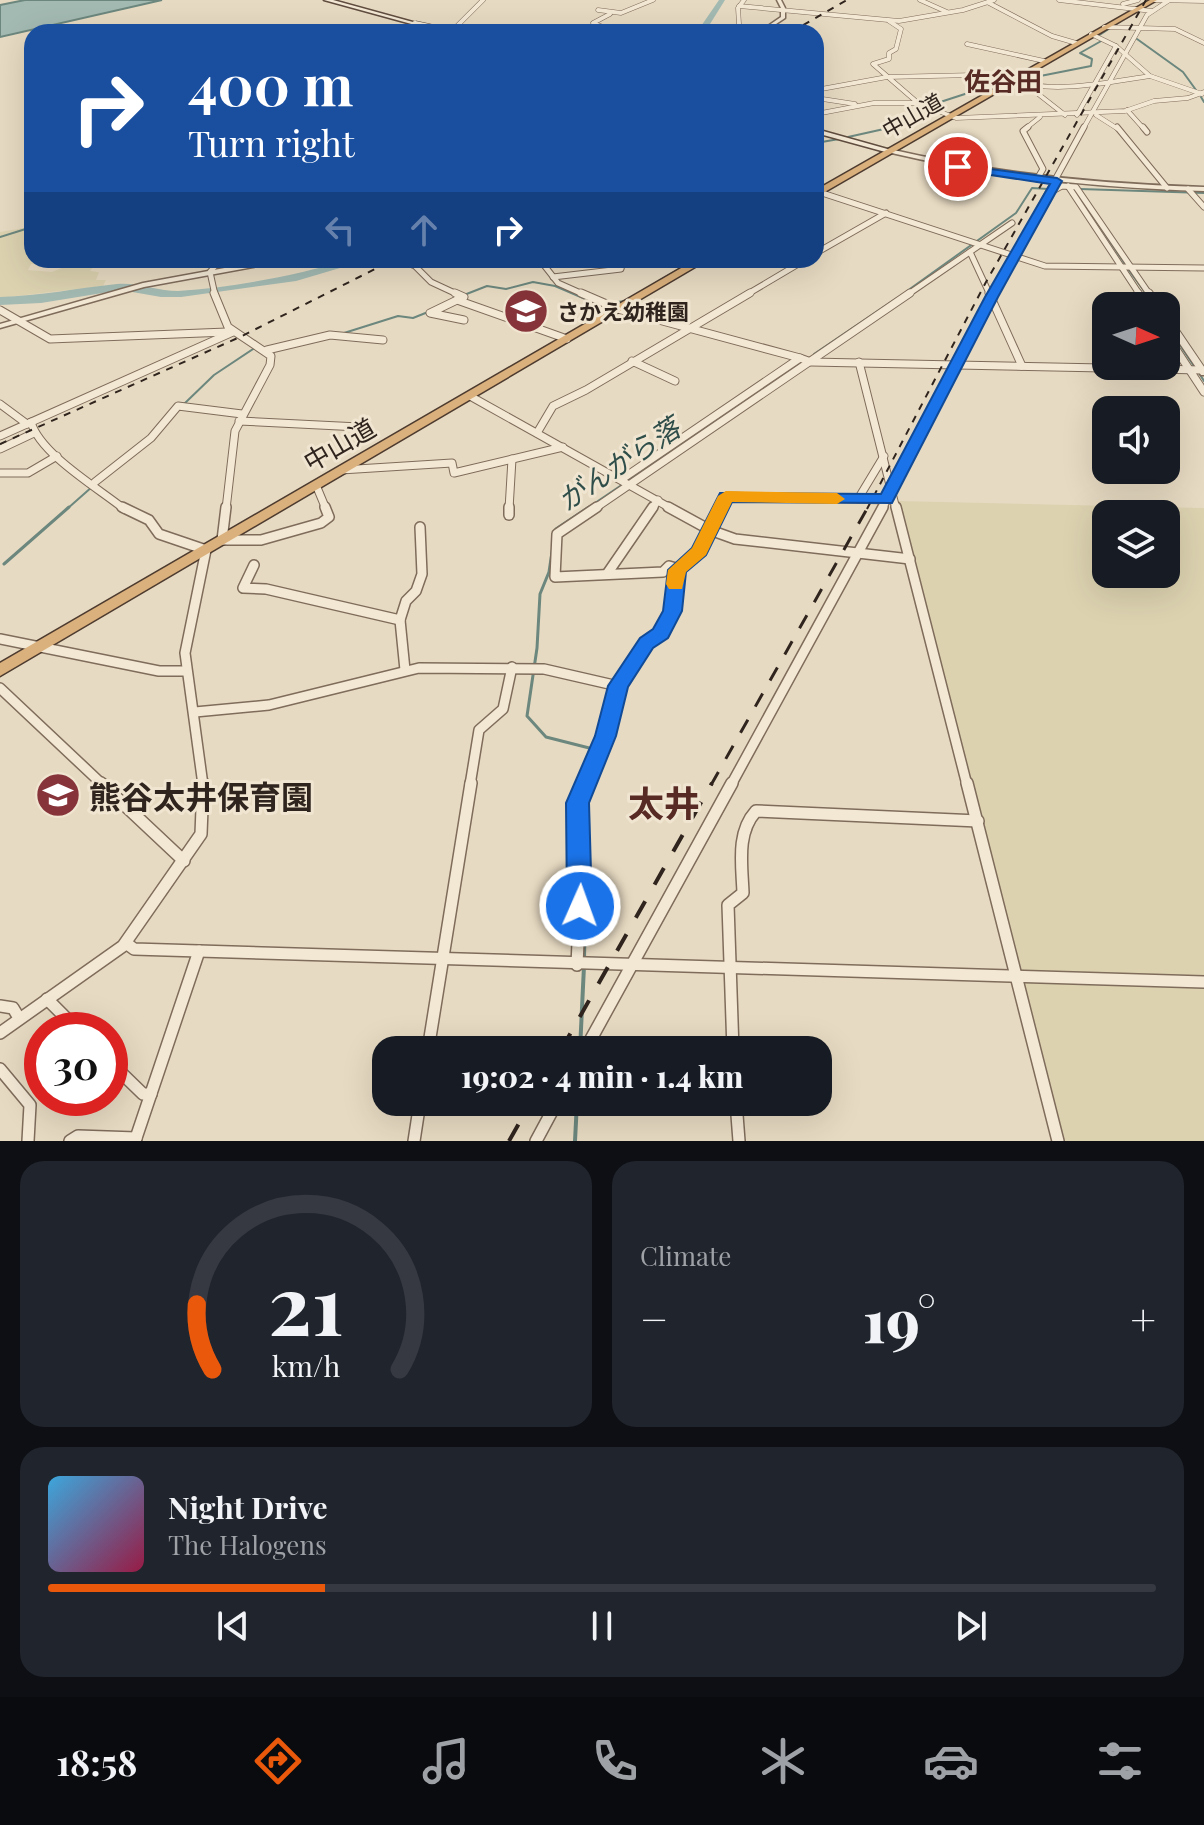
<!DOCTYPE html>
<html lang="en">
<head>
<meta charset="utf-8">
<style>
	:root { --surface:#171b24; --page:#20242c; --text:#f1f3f6; --muted:#9ea1a6; --line:#363941; --accent:#ea580c }
	body { margin:0; font-family:"Playfair Display","Noto Sans JP",serif; background:var(--page); color:var(--text); height:100vh; display:flex; flex-direction:column; font-size:30px; white-space:nowrap }
	* { box-sizing:border-box; margin:0 }
	p { font-size:26px; color:var(--muted) }
	.icon { flex:none; width:44px; height:44px; fill:none; stroke:currentColor; stroke-width:2; stroke-linecap:round; stroke-linejoin:round }
	.map { position:relative; height:1141px; overflow:hidden }
	.side { display:flex; flex-direction:column; gap:20px; padding:20px; background:#0d0f14; flex:1 }
	.side>* { flex:none }
	.hud { position:absolute; left:24px; top:24px; width:800px; height:244px; border-radius:24px; box-shadow:0 8px 32px #0002; background:#1a4fa0; color:#fff; overflow:hidden }
	.needle { width:52px; rotate:93deg }
	.controls { position:absolute; left:1092px; top:292px; display:grid; gap:16px }
	.controls a { display:grid; place-items:center; width:88px; height:88px; border-radius:16px; background:var(--surface); box-shadow:0 8px 32px #0002; font-size:40px }
	.speed { position:absolute; left:24px; top:1012px; display:flex; gap:16px; font-size:40px; font-weight:700; text-align:center }
	.speed>* { display:grid; place-content:center; width:104px; height:104px; border-radius:50%; background:var(--surface); box-shadow:0 8px 32px #0002; line-height:1 }
	.speed .limit { border:12px solid #d22; background:#fff; color:#111 }
	.pin { position:absolute; display:grid; place-items:center; width:68px; height:68px; color:#fff; margin:-34px; border:4px solid #fff; border-radius:50%; box-shadow:0 2px 8px #0007 }
	.me { position:absolute; width:88px; margin:-44px; rotate:2deg; stroke-linejoin:round; filter:drop-shadow(0 0 6px #0008) }
	.turn { display:flex; align-items:center; gap:28px; height:168px; padding:0 32px; font-size:36px }
	.turn .icon { width:104px; height:104px; stroke-width:2.5 }
	.turn b { display:block; font-size:56px; line-height:68px }
	.lanes { display:flex; align-items:center; height:76px; padding:0 32px; background:#0003; justify-content:center; gap:40px; direction:ltr }
	.lanes .off { opacity:.35 }
	.big { font-size:60px; font-weight:800; line-height:1.1 }
	.side .tile { flex:1; display:flex; flex-direction:column; justify-content:center; gap:12px; min-width:0; padding:0 28px; border-radius:24px; background:var(--page) }
	.side .dial { align-items:center; gap:0 }
	.dial svg { height:208px; overflow:visible; fill:none; stroke:var(--line); stroke-width:7; stroke-linecap:round; text-anchor:middle }
	.dial text { fill:var(--text); stroke:none }
	.song { display:flex; align-items:center; gap:24px }
	.cover { width:96px; height:96px; border-radius:12px; background:linear-gradient(135deg,hsl(200 70% 55%),hsl(340 70% 35%)) }
	.played { height:8px; border-radius:4px; background:linear-gradient(90deg,var(--accent) 25%,var(--line) 25%) }
	.keys { display:flex; justify-content:space-around; direction:ltr }
	.heat { display:flex; justify-content:space-between; align-items:center; font-size:44px; direction:ltr }
	.side .tiles { flex:1; display:grid; gap:20px; grid-template-columns:1fr 1fr }
	.tile:last-child { grid-column:span 2 }
	.trip { position:absolute; left:372px; top:1036px; width:460px; height:80px; border-radius:24px; background:var(--surface); box-shadow:0 8px 32px #0002; font-weight:800; line-height:80px; text-align:center }
	.tabs { display:flex; height:128px; justify-content:space-around; align-items:center; background:#090b0e; color:var(--muted) }
	.tabs .icon { width:56px; height:56px }
	.tabs .active { color:var(--accent) }
	.tabs b { font-size:36px; color:var(--text) }
	.map>svg:first-child { display:block }
	.farmland { fill:#dcd2b0; fill-rule:evenodd }
	.water { fill:#a3bab2; stroke:#6c877e; stroke-width:2 }
	.lines { fill:none; stroke-linecap:round; stroke-linejoin:round }
	.stream-far2 { stroke:#6c877e; stroke-width:2 }
	.stream-far1 { stroke:#6c877e; stroke-width:3 }
	.stream { stroke:#6c877e; stroke-width:4 }
	.river { fill:#a3bab2; fill-rule:evenodd }
	.minor-far4-casing { stroke:#7f6c5b; stroke-width:5 }
	.minor-far3-casing { stroke:#7f6c5b; stroke-width:7 }
	.minor-far2-casing { stroke:#7f6c5b; stroke-width:9 }
	.minor-far1-casing { stroke:#7f6c5b; stroke-width:12 }
	.minor-casing { stroke:#7f6c5b; stroke-width:14 }
	.tertiary-casing { stroke:#7f6c5b; stroke-width:3 }
	.secondary-casing { stroke:#604d3f; stroke-width:3 }
	.trunk-casing { stroke:#4d3b2f; stroke-width:3 }
	.minor-far4 { stroke:#f3e8d4; stroke-width:4 }
	.minor-far3 { stroke:#f3e8d4; stroke-width:5 }
	.minor-far2 { stroke:#f3e8d4; stroke-width:7 }
	.minor-far1 { stroke:#f3e8d4; stroke-width:9 }
	.minor { stroke:#f3e8d4; stroke-width:11 }
	.tertiary { fill:#f3e8d4; fill-rule:evenodd }
	.secondary { fill:#f3e8d4; fill-rule:evenodd }
	.trunk { fill:#dab07c; fill-rule:evenodd }
	.rail-far2 { stroke:#30251e; stroke-width:2; stroke-dasharray:7 7; stroke-linecap:butt }
	.rail-far1 { stroke:#30251e; stroke-width:3; stroke-dasharray:15 15; stroke-linecap:butt }
	.rail { stroke:#30251e; stroke-width:4; stroke-dasharray:19 19; stroke-linecap:butt }
	.secondary-bridge-casing { stroke:#604d3f; stroke-width:7; stroke-linecap:butt }
	.secondary-bridge { stroke:#f3e8d4; stroke-width:6 }
	.route { fill:#1a73e8; stroke:#114b97; stroke-width:2 }
	.slow { fill:#f59e0b }
	.labels { text-anchor:middle; dominant-baseline:central; stroke-width:6; stroke-linejoin:round; paint-order:stroke }
	.far-street-label { font-size:22px; fill:#30251e; stroke:#f0e5d0 }
	.far-poi-label { font-size:22px; font-weight:bold; fill:#30251e; stroke:#f0e5d0; text-anchor:start }
	.far-quarter-label { font-size:26px; font-weight:bold; fill:#572a23; stroke:#f0e5d0 }
	.street-label { font-size:26px; fill:#30251e; stroke:#f0e5d0 }
	.water-label { font-size:28px; font-style:italic; fill:#2f4e4a; stroke:#f0e5d0 }
	.near-poi-label { font-size:32px; font-weight:bold; fill:#30251e; stroke:#f0e5d0; text-anchor:start }
	.near-quarter-label { font-size:36px; font-weight:bold; fill:#572a23; stroke:#f0e5d0 }
</style>
</head>
<body>
<div class="map">
<svg width="1204" height="1141" viewBox="0 0 1204 1141">
	<rect width="100%" height="100%" fill="#e7dac2"/>
	<!-- farmland -->
	<g class="farmland">
		<polygon points="30,227 32,227 32,260 39,260 37,264 31,264 28,270 52,272 71,264 62,263 63,260 99,260 90,271 99,272 96,280 106,280 103,286 0,298 0,232"/>
		<path d="M898,501L1204,508V1141H1063ZM1106,514H1166V574H1106Z"/>
	</g>
	<!-- water -->
	<polygon class="water" points="25,0 162,0 0,37 0,5"/>
	<g class="lines">
		<!-- stream-far2 -->
		<g class="stream-far2">
			<polyline points="1098,36 1121,21"/>
			<polyline points="1137,39 1183,72 1196,90"/>
			<polyline points="1020,80 1091,66 1092,59 1080,53 1103,40"/>
			<polyline points="1201,97 1204,102"/>
			<polyline points="928,106 1008,80"/>
			<polyline points="848,137 893,127 906,116"/>
			<polyline points="816,143 839,139"/>
			<polyline points="1080,189 1204,193"/>
			<polyline points="1077,192 1125,264"/>
			<polyline points="0,237 32,227"/>
			<polyline points="1128,269 1147,295"/>
			<polyline points="652,285 694,260"/>
			<polyline points="907,291 1016,213 1032,188 1048,189"/>
			<polyline points="464,295 487,286 506,289 533,282 555,286 597,304"/>
			<polyline points="609,303 625,301"/>
			<polyline points="1166,324 1194,366"/>
			<polyline points="344,333 398,316 413,318 428,312"/>
			<polyline points="814,354 897,298"/>
			<polyline points="1199,373 1204,381"/>
			<polyline points="184,404 214,375 256,347"/>
			<polyline points="67,509 93,486"/>
			<polyline points="586,509 715,422"/>
		</g>
		<!-- stream-far1 -->
		<g class="stream-far1">
			<polyline points="556,529 589,507"/>
			<polyline points="552,552 549,572 540,594 537,648 527,716 546,737 605,752 591,785"/>
			<polyline points="4,564 69,507"/>
		</g>
		<!-- stream -->
		<g class="stream">
			<polyline points="588,791 591,783"/>
			<polyline points="584,958 585,910"/>
			<polyline points="580,1050 584,966"/>
			<polyline points="575,1141 577,1102"/>
		</g>
		<!-- river -->
		<g class="river">
			<polygon points="719,0 725,0 705,32 697,32"/>
			<path d="M349,260H367L296,281L181,297H161L121,290L41,303L0,305V297C40,296 78,288 117,284C137,282 158,291 178,291C233,288 296,275 349,260Z"/>
		</g>
		<!-- minor-far4 casing -->
		<g class="minor-far4-casing">
			<g id="minor-far4">
				<polyline points="920,0 947,12"/>
				<polyline points="1059,0 1152,11"/>
				<polyline points="1154,0 1204,1"/>
				<polyline points="989,3 1052,36 1076,43"/>
				<polyline points="1123,4 1138,0"/>
				<polyline points="739,6 899,21 963,10 994,0"/>
				<polyline points="598,10 621,13 653,0"/>
				<polyline points="610,14 593,23 616,32"/>
				<polyline points="889,21 901,29 896,49 889,53 889,59 873,64 918,103 956,118 1125,111 1154,101 1188,98 1204,92"/>
				<polyline points="739,24 738,8 744,0"/>
				<polyline points="1104,27 1175,29 1204,43"/>
				<polyline points="451,32 483,0"/>
				<polyline points="1091,34 1116,46 1150,76 1202,94"/>
				<polyline points="967,44 1044,61"/>
				<path d="M1015,79C1047,96 1114,81 1150,76"/>
				<polyline points="1028,86 1065,115"/>
				<polyline points="816,90 887,77 1021,74"/>
				<polyline points="816,98 855,104"/>
				<polyline points="1127,110 1144,129"/>
				<polyline points="816,114 874,103 918,103"/>
				<polyline points="1077,115 1116,46"/>
				<polyline points="1096,115 1118,129"/>
				<polyline points="1025,129 1040,117"/>
				<polyline points="1083,129 1147,15 1168,1"/>
			</g>
		</g>
		<!-- minor-far3 casing -->
		<g class="minor-far3-casing">
			<g id="minor-far3">
				<polyline points="1028,127 1023,131 1043,169 1037,179"/>
				<polyline points="1117,127 1167,188"/>
				<polyline points="1143,127 1147,132"/>
				<polyline points="1068,186 1140,295"/>
				<polyline points="1188,189 1204,207"/>
				<polyline points="816,191 1045,266 1204,268"/>
				<polyline points="1049,193 1062,186 1076,187 1150,295"/>
				<polyline points="970,252 990,295"/>
				<polyline points="816,253 886,213"/>
				<polyline points="400,260 415,266 431,282 459,295"/>
				<polyline points="540,260 558,283 585,295"/>
				<polyline points="553,277 621,269 623,260"/>
				<polyline points="215,295 210,272 220,260"/>
				<polyline points="746,295 805,260"/>
				<polyline points="907,295 1012,223"/>
				<polyline points="992,295 1084,127"/>
			</g>
		</g>
		<!-- minor-far2 casing -->
		<g class="minor-far2-casing">
			<g id="minor-far2">
				<polyline points="214,293 228,327 271,356 270,365 235,431 226,509"/>
				<polyline points="455,293 464,297 457,300 567,339"/>
				<polyline points="581,293 618,309 800,358"/>
				<polyline points="989,293 1022,366"/>
				<polyline points="1138,293 1147,306"/>
				<polyline points="1149,293 1158,306"/>
				<polyline points="457,300 430,313 464,320"/>
				<polyline points="0,310 50,339 227,332"/>
				<polyline points="1166,317 1202,370"/>
				<polyline points="1166,334 1204,392"/>
				<polyline points="267,350 330,335 383,340"/>
				<polyline points="632,361 675,381"/>
				<polyline points="859,362 896,509"/>
				<polyline points="470,396 672,509"/>
				<polyline points="0,404 27,424"/>
				<polyline points="239,421 359,427"/>
				<path d="M31,422C40,454 98,488 124,509"/>
				<polyline points="537,433 553,406 586,390 750,293"/>
				<polyline points="0,436 233,332"/>
				<polyline points="0,449 34,433"/>
				<polyline points="341,470 452,463 454,473 563,447"/>
				<polyline points="0,473 28,473 57,456"/>
				<polyline points="622,479 800,358 811,362 1202,370"/>
				<polyline points="95,482 151,438 178,406 242,414"/>
				<polyline points="316,485 326,509"/>
				<polyline points="858,499 884,456"/>
				<polyline points="509,509 512,459"/>
				<polyline points="594,509 910,293"/>
				<polyline points="652,509 658,500"/>
				<polyline points="720,509 726,496 890,500"/>
				<polyline points="882,509 993,293"/>
			</g>
		</g>
		<!-- minor-far1 casing -->
		<g class="minor-far1-casing">
			<g id="minor-far1">
				<polyline points="122,507 149,520 159,534 206,550 185,653 203,785"/>
				<polyline points="226,507 222,540 261,540 321,523 329,517 325,507"/>
				<polyline points="597,507 557,534 555,577 663,572 669,566 679,569"/>
				<polyline points="668,507 710,530 735,539 910,559"/>
				<polyline points="896,507 967,785"/>
				<polyline points="509,515 509,507"/>
				<polyline points="254,565 243,588 266,589 400,620"/>
				<polyline points="607,574 653,507"/>
				<polyline points="0,639 159,671 185,671"/>
				<polyline points="405,670 400,620 406,601 416,591 422,574 420,527"/>
				<polyline points="0,688 103,785"/>
				<polyline points="195,712 269,705 419,668 544,669 618,686"/>
				<polyline points="470,785 479,730 503,709 512,667"/>
				<polyline points="585,785 605,736 618,686 647,643 661,633 672,611 677,570 699,551 721,507"/>
				<polyline points="731,785 883,507"/>
			</g>
		</g>
		<!-- minor casing -->
		<g class="minor-casing">
			<g id="minor">
				<polyline points="101,783 184,861"/>
				<polyline points="967,783 1058,1141"/>
				<polyline points="126,943 134,949 1204,982"/>
				<polyline points="577,965 581,876 577,803 585,783"/>
				<polyline points="47,999 78,1030"/>
				<polyline points="0,1006 13,1008 19,1018"/>
				<polyline points="0,1033 123,946 201,834 203,783"/>
				<polyline points="428,1050 471,783"/>
				<polyline points="585,1050 732,783"/>
				<path d="M733,1050L728,905L743,893C742,865 736,833 756,811L978,821"/>
				<polyline points="110,1062 143,1094 151,1094"/>
				<polyline points="0,1069 30,1105 28,1141"/>
				<polyline points="736,1102 739,1141"/>
				<polyline points="70,1141 78,1136 136,1138"/>
				<polyline points="135,1141 199,951"/>
				<polyline points="414,1141 420,1102"/>
				<polyline points="536,1141 557,1102"/>
			</g>
		</g>
		<!-- tertiary casing -->
		<g class="tertiary-casing">
			<g id="tertiary">
				<polygon points="777,0 781,0 785,8 785,18 764,32 759,32 781,17 781,8"/>
				<path d="M889,149C993,173 1097,184 1204,187V191C1097,188 992,177 887,152V150Z"/>
				<polygon points="269,260 283,260 280,262 144,287 0,328 0,324 143,283"/>
				<polygon points="1199,368 1204,368 1204,375 1201,375 1198,370"/>
			</g>
		</g>
		<!-- secondary casing -->
		<g class="secondary-casing">
			<g id="secondary">
				<polygon points="324,0 333,0 431,27 426,28"/>
				<polygon points="816,129 891,150 893,151 889,153 816,133"/>
			</g>
		</g>
		<!-- trunk casing -->
		<g class="trunk-casing">
			<g id="trunk">
				<polygon points="1150,0 1157,0 816,197 816,190"/>
				<polygon points="695,260 707,260 0,676 0,663"/>
			</g>
		</g>
		<!-- minor-far4 -->
		<use href="#minor-far4" class="minor-far4"/>
		<!-- minor-far3 -->
		<use href="#minor-far3" class="minor-far3"/>
		<!-- minor-far2 -->
		<use href="#minor-far2" class="minor-far2"/>
		<!-- minor-far1 -->
		<use href="#minor-far1" class="minor-far1"/>
		<!-- minor -->
		<use href="#minor" class="minor"/>
		<!-- tertiary -->
		<use href="#tertiary" class="tertiary"/>
		<!-- secondary -->
		<use href="#secondary" class="secondary"/>
		<!-- trunk -->
		<use href="#trunk" class="trunk"/>
		<!-- rail-far2 -->
		<g class="rail-far2">
			<polyline points="791,32 847,0"/>
			<polyline points="0,444 240,337 393,260"/>
			<polyline points="867,509 986,282 1146,0"/>
		</g>
		<!-- rail-far1 -->
		<polyline class="rail-far1" points="711,785 868,507"/>
		<!-- rail -->
		<g class="rail">
			<polyline points="561,1050 712,783"/>
			<polyline points="509,1141 531,1102"/>
		</g>
		<!-- secondary-bridge casing -->
		<g class="secondary-bridge-casing">
			<polyline id="secondary-bridge" points="415,24 452,32"/>
		</g>
		<!-- secondary-bridge -->
		<use href="#secondary-bridge" class="secondary-bridge"/>
	</g>
	<!-- route -->
	<polygon class="route" points="954,164 1057,178 1062,181 998,297 892,503 732,502 706,555 686,572 682,611 668,638 653,648 628,687 616,736 589,803 592,906 588,913 580,916 571,913 567,906 566,803 595,736 608,686 640,638 653,629 663,611 668,570 692,548 720,493 881,494 985,297 1050,184 958,170 954,169"/>
	<!-- slow -->
	<polygon class="slow" points="726,491 837,493 845,499 837,504 732,502 706,555 686,572 682,589 669,589 666,584 668,570 692,548 718,496"/>
	<!-- icons -->
	<defs>
		<g id="school-disc" transform="scale(2.3)"><circle r="9.5" fill="#863339" stroke="#f0e5d0"/><path d="M0-5L7-2L0 1L-7-2ZM-4 1L0 2.5L4 1V4Q0 6-4 4Z" fill="#fff"/></g>
	</defs>
	<g fill-rule="evenodd">
		<use href="#school-disc" x="526" y="311"/>
		<use href="#school-disc" x="58" y="795"/>
	</g>
	<g class="labels">
		<!-- far-street labels -->
		<g class="far-street-label">
			<text transform="translate(912 115) rotate(-30)">中山道</text>
		</g>
		<!-- far-poi labels -->
		<g class="far-poi-label">
			<text x="557" y="311">さかえ幼稚園</text>
		</g>
		<!-- far-quarter labels -->
		<g class="far-quarter-label">
			<text x="1003" y="80">佐谷田</text>
		</g>
		<!-- street labels -->
		<g class="street-label">
			<text transform="translate(339 444) rotate(-30)">中山道</text>
		</g>
		<!-- water labels -->
		<g class="water-label">
			<text transform="translate(618 463) rotate(-34)">がんがら落</text>
		</g>
		<!-- near-poi labels -->
		<g class="near-poi-label">
			<text x="89" y="795">熊谷太井保育園</text>
		</g>
		<!-- near-quarter labels -->
		<g class="near-quarter-label">
			<text x="664" y="802">太井</text>
		</g>
	</g>
</svg>
<div class="controls">
<a><svg class="needle" viewBox="-14 -14 28 28"><path d="M0-13l5 13h-10z" fill="#e53935"/><path d="M0 13l5-13h-10z" fill="#9ea1a6"/></svg></a>
<a><svg class="icon" aria-label="sound" viewBox="0 0 24 24"><path d="M4 9h4l5-4v14l-5-4H4zM17 9q2 3 0 6"/></svg></a>
<a><svg class="icon" aria-label="layers" viewBox="0 0 24 24"><path d="M12 4l9 5-9 5-9-5zM3 14l9 5 9-5"/></svg></a>
</div>
<div class="speed"><div class="limit">30</div></div>
<div class="pin" style="left:958px;top:167px;background:#d93025"><svg class="icon" aria-label="arrive" viewBox="0 0 24 24"><path d="M6 21V4h12l-3 4 3 4H6"/></svg></div>
<svg class="me" style="left:580px;top:906px" viewBox="-20 -20 40 40"><circle r="17" fill="#1a73e8" stroke="#fff" stroke-width="3"/><path d="M0-11L8 9 0 5-8 9z" fill="#fff"/></svg>
<div class="trip">19:02 · 4 min · 1.4 km</div>
<div class="hud">
<div class="turn"><svg class="icon" aria-label="right" viewBox="0 0 24 24"><path d="M7 20v-9h11M14 6l5 5-5 5"/></svg><div><b>400 m</b>Turn right</div></div>
<div class="lanes"><svg class="icon off" aria-label="left" viewBox="0 0 24 24"><path d="M17 20v-9H6M10 6l-5 5 5 5"/></svg><svg class="icon off" aria-label="ahead" viewBox="0 0 24 24"><path d="M12 20V5M6 11l6-6 6 6"/></svg><svg class="icon" aria-label="right" viewBox="0 0 24 24"><path d="M7 20v-9h11M14 6l5 5-5 5"/></svg></div>
</div>
</div>
<section class="side">
<div class="tiles">
<div class="tile dial"><svg viewBox="0 0 100 80">
<path d="M14 69A42 42 0 1 1 86 69"/>
<path d="M14 69A42 42 0 0 1 8 44" stroke="#ea580c"/>
<text x="50" y="56" font-size="32" font-weight="700">21</text>
<text x="50" y="72" font-size="11">km/h</text>
</svg></div>
<div class="tile"><p>Climate</p>
<div class="heat"><a>−</a><b class="big">19°</b><a>+</a></div>
</div>
<div class="tile">
<div class="song"><i class="cover"></i><div><b>Night Drive</b><p>The Halogens</p></div></div>
<div class="played"></div>
<div class="keys"><svg class="icon" aria-label="previous" viewBox="0 0 24 24"><path d="M18 5L8 12l10 7zM5 5v14"/></svg><svg class="icon" aria-label="pause" viewBox="0 0 24 24"><path d="M8 5v14M16 5v14"/></svg><svg class="icon" aria-label="next" viewBox="0 0 24 24"><path d="M6 5l10 7-10 7zM19 5v14"/></svg></div>
</div>
</div>
</section>
<nav class="tabs">
<b>18:58</b>
<svg class="icon active" aria-label="directions" viewBox="0 0 24 24"><path d="M12 3l9 9-9 9-9-9zM9 14v-3h6M13 9l2 2-2 2"/></svg>
<svg class="icon" aria-label="music" viewBox="0 0 24 24"><path d="M9 18V5l10-2v13"/><circle cx="6" cy="18" r="3"/><circle cx="16" cy="16" r="3"/></svg>
<svg class="icon" aria-label="phone" viewBox="0 0 24 24"><path d="M5 4h4l2 5-3 2q2 4 5 5l2-3 5 2v4C11 20 4 13 5 4z"/></svg>
<svg class="icon" aria-label="climate" viewBox="0 0 24 24"><path d="M12 3v18M4 7l16 10M4 17L20 7"/></svg>
<svg class="icon" aria-label="car" viewBox="0 0 24 24"><path d="M5 17H2v-5l4-1 3-4h7l3 4 3 1v5h-3M9 17h6M6 11h13"/><circle cx="7" cy="17" r="2"/><circle cx="17" cy="17" r="2"/></svg>
<svg class="icon" aria-label="filters" viewBox="0 0 24 24"><path d="M4 7h16M4 17h16"/><circle cx="9" cy="7" r="2"/><circle cx="15" cy="17" r="2"/></svg>
</nav>
</body>
</html>
